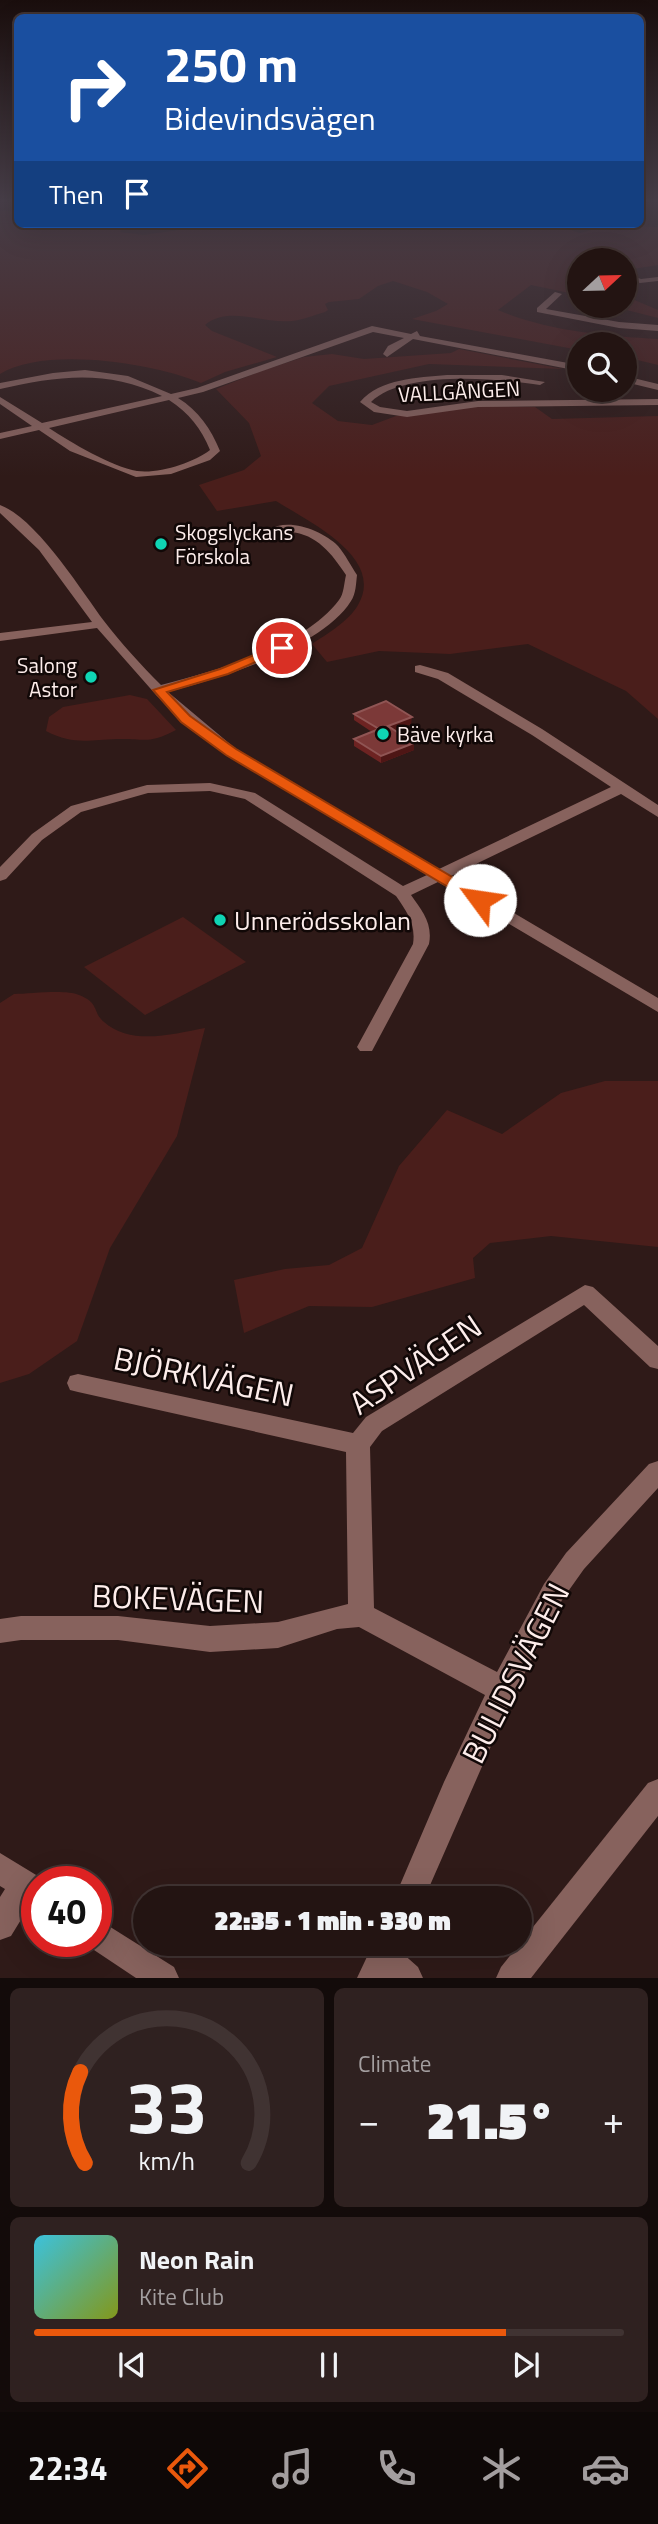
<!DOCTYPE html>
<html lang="en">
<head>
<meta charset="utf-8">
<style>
	:root { --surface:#231412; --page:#2f2120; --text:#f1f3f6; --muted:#a39e9f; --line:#403332; --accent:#ea580c }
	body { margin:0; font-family:"Titillium Web",sans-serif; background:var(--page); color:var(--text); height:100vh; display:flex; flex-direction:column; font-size:26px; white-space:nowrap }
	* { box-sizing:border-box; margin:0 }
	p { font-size:23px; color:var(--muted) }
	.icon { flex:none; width:38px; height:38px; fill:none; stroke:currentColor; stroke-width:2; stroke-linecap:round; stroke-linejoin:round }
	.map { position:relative; height:1978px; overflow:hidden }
	.panel { display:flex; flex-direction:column; gap:10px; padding:10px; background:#130b0a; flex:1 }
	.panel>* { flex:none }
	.top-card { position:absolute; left:14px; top:14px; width:630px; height:214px; border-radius:10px; box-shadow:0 7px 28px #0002,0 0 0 2px var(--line); background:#1a4fa0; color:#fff; overflow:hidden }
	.needle { width:46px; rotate:68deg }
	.buttons { position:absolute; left:567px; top:248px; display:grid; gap:14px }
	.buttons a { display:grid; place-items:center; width:70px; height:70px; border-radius:50%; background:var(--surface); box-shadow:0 7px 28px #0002,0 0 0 2px var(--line); font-size:35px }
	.speed { position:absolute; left:21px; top:1866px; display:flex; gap:14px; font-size:35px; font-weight:700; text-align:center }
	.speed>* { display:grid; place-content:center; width:91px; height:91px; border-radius:50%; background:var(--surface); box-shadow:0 7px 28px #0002,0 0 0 2px var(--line); line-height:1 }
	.speed .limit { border:10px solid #d22; background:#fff; color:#111 }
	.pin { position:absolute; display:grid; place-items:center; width:60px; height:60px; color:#fff; margin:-30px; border:4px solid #fff; border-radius:50%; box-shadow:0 2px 7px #0007 }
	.me { position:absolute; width:77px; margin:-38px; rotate:301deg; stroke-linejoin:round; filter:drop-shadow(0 0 5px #0008) }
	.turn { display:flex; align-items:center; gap:24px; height:147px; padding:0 35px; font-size:32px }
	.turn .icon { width:91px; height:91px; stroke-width:2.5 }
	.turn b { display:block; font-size:49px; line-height:60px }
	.then { display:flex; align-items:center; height:66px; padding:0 35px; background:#0003; gap:14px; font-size:26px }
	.big { font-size:52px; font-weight:800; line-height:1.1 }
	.panel .tile { flex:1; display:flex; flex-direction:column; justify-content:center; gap:10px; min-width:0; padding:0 24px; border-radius:10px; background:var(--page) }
	.panel .dial { align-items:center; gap:0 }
	.dial svg { height:182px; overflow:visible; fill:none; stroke:var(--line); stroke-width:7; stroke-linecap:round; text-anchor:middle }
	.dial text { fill:var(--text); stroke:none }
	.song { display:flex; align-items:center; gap:21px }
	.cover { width:84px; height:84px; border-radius:10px; background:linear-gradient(135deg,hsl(190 70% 55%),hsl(70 70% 35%)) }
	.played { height:7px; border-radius:4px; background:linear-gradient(90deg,var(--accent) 80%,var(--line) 80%) }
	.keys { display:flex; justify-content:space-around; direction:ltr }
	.heat { display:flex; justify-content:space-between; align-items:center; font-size:38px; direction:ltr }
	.panel .tiles { flex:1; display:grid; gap:10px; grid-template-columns:1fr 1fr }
	.tile:last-child { grid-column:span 2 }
	.trip { position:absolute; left:133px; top:1886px; width:399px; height:70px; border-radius:35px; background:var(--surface); box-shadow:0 7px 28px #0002,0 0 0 2px var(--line); font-weight:800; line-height:70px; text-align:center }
	.dock { display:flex; height:112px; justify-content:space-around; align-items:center; background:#0e0807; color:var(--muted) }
	.dock .icon { width:49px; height:49px }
	.dock .active { color:var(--accent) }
	.dock b { font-size:32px; color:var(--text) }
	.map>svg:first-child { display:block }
	.green { fill:#4a1e1b }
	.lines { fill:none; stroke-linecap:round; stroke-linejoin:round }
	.minor { fill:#87625d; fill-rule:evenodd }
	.wall { fill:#6d2322 }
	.shaded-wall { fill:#4e1615 }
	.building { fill:#7c3938; stroke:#905554; stroke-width:2 }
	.route { fill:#ea580c; stroke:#983908; stroke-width:2 }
	.poi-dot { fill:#0fd5b4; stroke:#110807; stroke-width:2.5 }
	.labels { text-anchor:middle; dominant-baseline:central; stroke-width:5; stroke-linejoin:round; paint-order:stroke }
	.far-street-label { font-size:21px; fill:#fdedeb; stroke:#110807 }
	.far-poi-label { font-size:21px; fill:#fdedeb; stroke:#110807; text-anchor:start }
	.poi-label { font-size:26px; fill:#fdedeb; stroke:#110807; text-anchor:start }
	.near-street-label { font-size:32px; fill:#fdedeb; stroke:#110807 }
</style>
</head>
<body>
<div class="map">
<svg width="658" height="1978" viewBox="0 0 658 1978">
	<rect width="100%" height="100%" fill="#2f1a18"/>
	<!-- green -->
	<g class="green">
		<path d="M17,210L18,224H120L116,225L122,228L120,232L143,235L208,226L207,224H551L580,233L607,226L658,227V265L627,270L625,269V261H579V295L531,285L498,310C547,331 605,336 658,339V365L625,357V345H579V350L412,319L436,311L448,304L427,292L393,281L378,286L359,299L329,302L325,304L328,310L325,312C314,315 303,320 292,321C264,324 228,305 205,325L212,331L277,357L225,372L201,383C154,363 45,346 0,374V211Z"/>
		<polygon points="625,296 658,310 658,318 611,306 625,306"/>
		<path d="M459,349L563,369L429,364L329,386L312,403L338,421L372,425L396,416L480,406L535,407L552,419L658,416V719L626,691L528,644L450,654L379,651L327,662L312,644C327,634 349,621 358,605C386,557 307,521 276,501L217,511L199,485L244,470L261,456L249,423L216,389L261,371L304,357L332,354L364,359L451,353Z"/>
		<path d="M130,695L147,699L176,730C147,745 145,738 117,739C88,740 73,745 46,731L49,717L63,707Z"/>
		<polygon points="183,917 246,962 145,1015 84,967"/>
		<path d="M14,994C30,994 65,989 79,995C100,1003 92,1012 104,1022C131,1046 173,1034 205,1028L177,1136L110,1248L77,1341L29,1374L0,1383V1003Z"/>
		<polygon points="605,1081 658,1081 658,1247 551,1236 490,1243 473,1258 475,1278 372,1307 309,1306 244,1333 234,1280 285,1269 329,1265 362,1248 399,1166 447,1110 502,1134 561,1093"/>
	</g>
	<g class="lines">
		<!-- minor -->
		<g class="minor">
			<polygon points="625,273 641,279 658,277 658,281 640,283 625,278"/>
			<polygon points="555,292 562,294 546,309 619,322 658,325 658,331 619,328 537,312 537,308"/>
			<path d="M372,326L411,334L417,331L420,336L579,365V371L413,339L387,357L383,354L388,346L404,338L373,332L203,392L178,398C199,411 211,429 220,451L210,460L171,474L136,477L70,451L39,430L0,439V433L32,426L0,404V397L42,423L162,396C108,369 57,376 0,389V383L53,373L85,370L128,376L171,394L197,388ZM169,400C189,413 201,428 210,450C193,463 159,474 137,471C112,467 70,442 49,428Z"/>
			<path d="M447,375H502L545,382L540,385C498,378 403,370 371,402L380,407L407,411L478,401L658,399V405L478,407L407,417L374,412L360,402C381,378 417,378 447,375Z"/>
			<polygon points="625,376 658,384 658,390 625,382"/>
			<path d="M0,505C36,518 81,590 104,621C121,643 141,665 161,685C215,671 304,647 339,600C344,594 344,583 346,575C332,554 317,534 290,532C282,532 276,535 269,530C288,517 323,531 338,546C345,554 351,566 357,575C356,583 356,594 351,601C322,648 219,678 168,692L236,749L439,869L611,787L532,735L438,679L415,672V666L420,665L448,673L542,729L658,805V817L621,794L451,876L658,998V1012L438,882L411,895C422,911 433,923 429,944L372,1051H360L357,1047L413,944C416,924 407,912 396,896L245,799L210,791L148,793L81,812L42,840L6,879L0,881V867L32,834L71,806L147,785L210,783L255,793L403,886L427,875L226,755L157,696L97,628L0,641V633L92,622L39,550L0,513Z"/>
			<polygon points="585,1285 593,1287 658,1346 658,1369 650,1367 584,1305 382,1431 370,1447 374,1608 497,1672 544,1584 566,1553 649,1464 658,1461 658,1488 584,1569 562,1600 512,1698 424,1899 394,1899 444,1782 485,1695 359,1627 337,1629 278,1648 210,1652 118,1640 21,1640 0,1643 0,1619 21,1616 118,1616 210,1626 278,1622 348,1604 346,1452 78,1392 70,1390 67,1383 70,1376 78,1374 353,1433 366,1417"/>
			<polygon points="658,1779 658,1816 531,1978 496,1978 501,1967 648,1783"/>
			<polygon points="0,1853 46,1881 37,1881 37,1908 30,1905 11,1936 0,1940 0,1897 5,1889 0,1886"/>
			<polygon points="96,1918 174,1967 179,1978 136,1978 85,1944 84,1941 96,1941"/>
			<polygon points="373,1944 404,1944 401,1952 418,1967 423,1978 357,1978"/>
		</g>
	</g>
	<!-- wall -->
	<polygon class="wall" points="354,714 411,724 394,730 414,743 414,750 381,763 354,746 354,739 372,732 354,720"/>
	<!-- shaded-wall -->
	<g class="shaded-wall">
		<polygon points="412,717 411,724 387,733 388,726"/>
		<polygon points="414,743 414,750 381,763 381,756"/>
	</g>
	<!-- building -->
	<polygon class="building" points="386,701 412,717 388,726 414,743 381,756 354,739 379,729 354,714"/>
	<!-- sky -->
	<linearGradient id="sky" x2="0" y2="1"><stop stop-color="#1a0e0d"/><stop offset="0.42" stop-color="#473e48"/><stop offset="1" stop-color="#473e48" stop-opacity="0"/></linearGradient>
	<rect width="658" height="477" fill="url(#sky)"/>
	<!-- route -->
	<polygon class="route" points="278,645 288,648 228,674 167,692 190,716 236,749 486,897 488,900 486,903 475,903 226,755 181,722 153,690 220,669"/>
	<!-- markers -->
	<g class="poi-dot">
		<circle cx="161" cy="544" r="7"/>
		<circle cx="91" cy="677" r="7"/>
		<circle cx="383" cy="734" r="7"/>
		<circle cx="220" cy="920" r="7"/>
	</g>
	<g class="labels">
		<!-- far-street labels -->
		<g class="far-street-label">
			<text transform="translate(459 391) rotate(-3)">VALLGÅNGEN</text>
		</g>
		<!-- far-poi labels -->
		<g class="far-poi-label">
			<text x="175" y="532">Skogslyckans<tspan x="175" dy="24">Förskola</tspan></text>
			<text x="77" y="665" text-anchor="end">Salong<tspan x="77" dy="24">Astor</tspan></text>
			<text x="397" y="734">Bäve kyrka</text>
		</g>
		<!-- poi labels -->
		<g class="poi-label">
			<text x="234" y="920">Unnerödsskolan</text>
		</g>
		<!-- near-street labels -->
		<g class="near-street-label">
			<text transform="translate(415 1364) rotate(-34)">ASPVÄGEN</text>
			<text transform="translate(204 1376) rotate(12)">BJÖRKVÄGEN</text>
			<text transform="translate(178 1598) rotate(2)">BOKEVÄGEN</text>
			<text transform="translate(515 1673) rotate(-63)">BULIDSVÄGEN</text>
		</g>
	</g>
</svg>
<div class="buttons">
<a><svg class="needle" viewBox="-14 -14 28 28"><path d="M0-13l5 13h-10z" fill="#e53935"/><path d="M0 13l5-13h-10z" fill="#a39e9f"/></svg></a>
<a><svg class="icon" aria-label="search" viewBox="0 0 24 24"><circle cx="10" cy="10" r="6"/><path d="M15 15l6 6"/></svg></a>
</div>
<div class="speed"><div class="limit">40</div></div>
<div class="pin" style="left:282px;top:648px;background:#d93025"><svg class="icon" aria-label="arrive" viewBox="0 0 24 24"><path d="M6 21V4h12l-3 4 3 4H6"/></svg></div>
<svg class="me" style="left:480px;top:900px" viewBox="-20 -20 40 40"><circle r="19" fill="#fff"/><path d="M0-13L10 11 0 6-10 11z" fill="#ea580c"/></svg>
<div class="trip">22:35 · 1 min · 330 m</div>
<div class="top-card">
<div class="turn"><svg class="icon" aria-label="right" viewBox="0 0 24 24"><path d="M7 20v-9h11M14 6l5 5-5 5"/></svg><div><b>250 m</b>Bidevindsvägen</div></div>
<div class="then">Then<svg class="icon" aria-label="arrive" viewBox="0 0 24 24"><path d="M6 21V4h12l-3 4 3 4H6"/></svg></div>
</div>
</div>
<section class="panel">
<div class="tiles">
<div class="tile dial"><svg viewBox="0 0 100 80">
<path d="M14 69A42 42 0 1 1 86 69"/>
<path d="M14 69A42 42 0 0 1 12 29" stroke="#ea580c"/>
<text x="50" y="56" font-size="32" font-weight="700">33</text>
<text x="50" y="72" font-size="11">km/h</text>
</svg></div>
<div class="tile"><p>Climate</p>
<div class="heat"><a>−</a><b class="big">21.5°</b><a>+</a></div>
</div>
<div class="tile">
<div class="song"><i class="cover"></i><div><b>Neon Rain</b><p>Kite Club</p></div></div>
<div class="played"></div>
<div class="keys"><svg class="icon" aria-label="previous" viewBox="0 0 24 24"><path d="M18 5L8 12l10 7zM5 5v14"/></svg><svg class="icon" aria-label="pause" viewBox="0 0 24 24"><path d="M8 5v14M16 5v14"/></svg><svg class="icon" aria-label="next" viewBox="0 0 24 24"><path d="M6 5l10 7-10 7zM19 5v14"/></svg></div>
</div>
</div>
</section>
<nav class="dock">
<b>22:34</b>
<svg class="icon active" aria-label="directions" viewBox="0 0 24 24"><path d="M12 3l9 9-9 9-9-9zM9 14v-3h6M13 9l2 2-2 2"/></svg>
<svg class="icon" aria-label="music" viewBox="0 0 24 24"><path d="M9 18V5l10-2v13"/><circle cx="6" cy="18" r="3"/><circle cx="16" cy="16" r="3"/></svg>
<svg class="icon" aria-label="phone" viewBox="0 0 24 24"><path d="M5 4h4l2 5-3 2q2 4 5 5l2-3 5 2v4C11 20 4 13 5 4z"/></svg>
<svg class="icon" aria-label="climate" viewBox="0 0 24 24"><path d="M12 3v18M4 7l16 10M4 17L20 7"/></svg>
<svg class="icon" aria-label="car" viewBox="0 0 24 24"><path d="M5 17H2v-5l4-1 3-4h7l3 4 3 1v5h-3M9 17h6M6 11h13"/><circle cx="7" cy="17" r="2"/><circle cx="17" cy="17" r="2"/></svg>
</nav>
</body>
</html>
